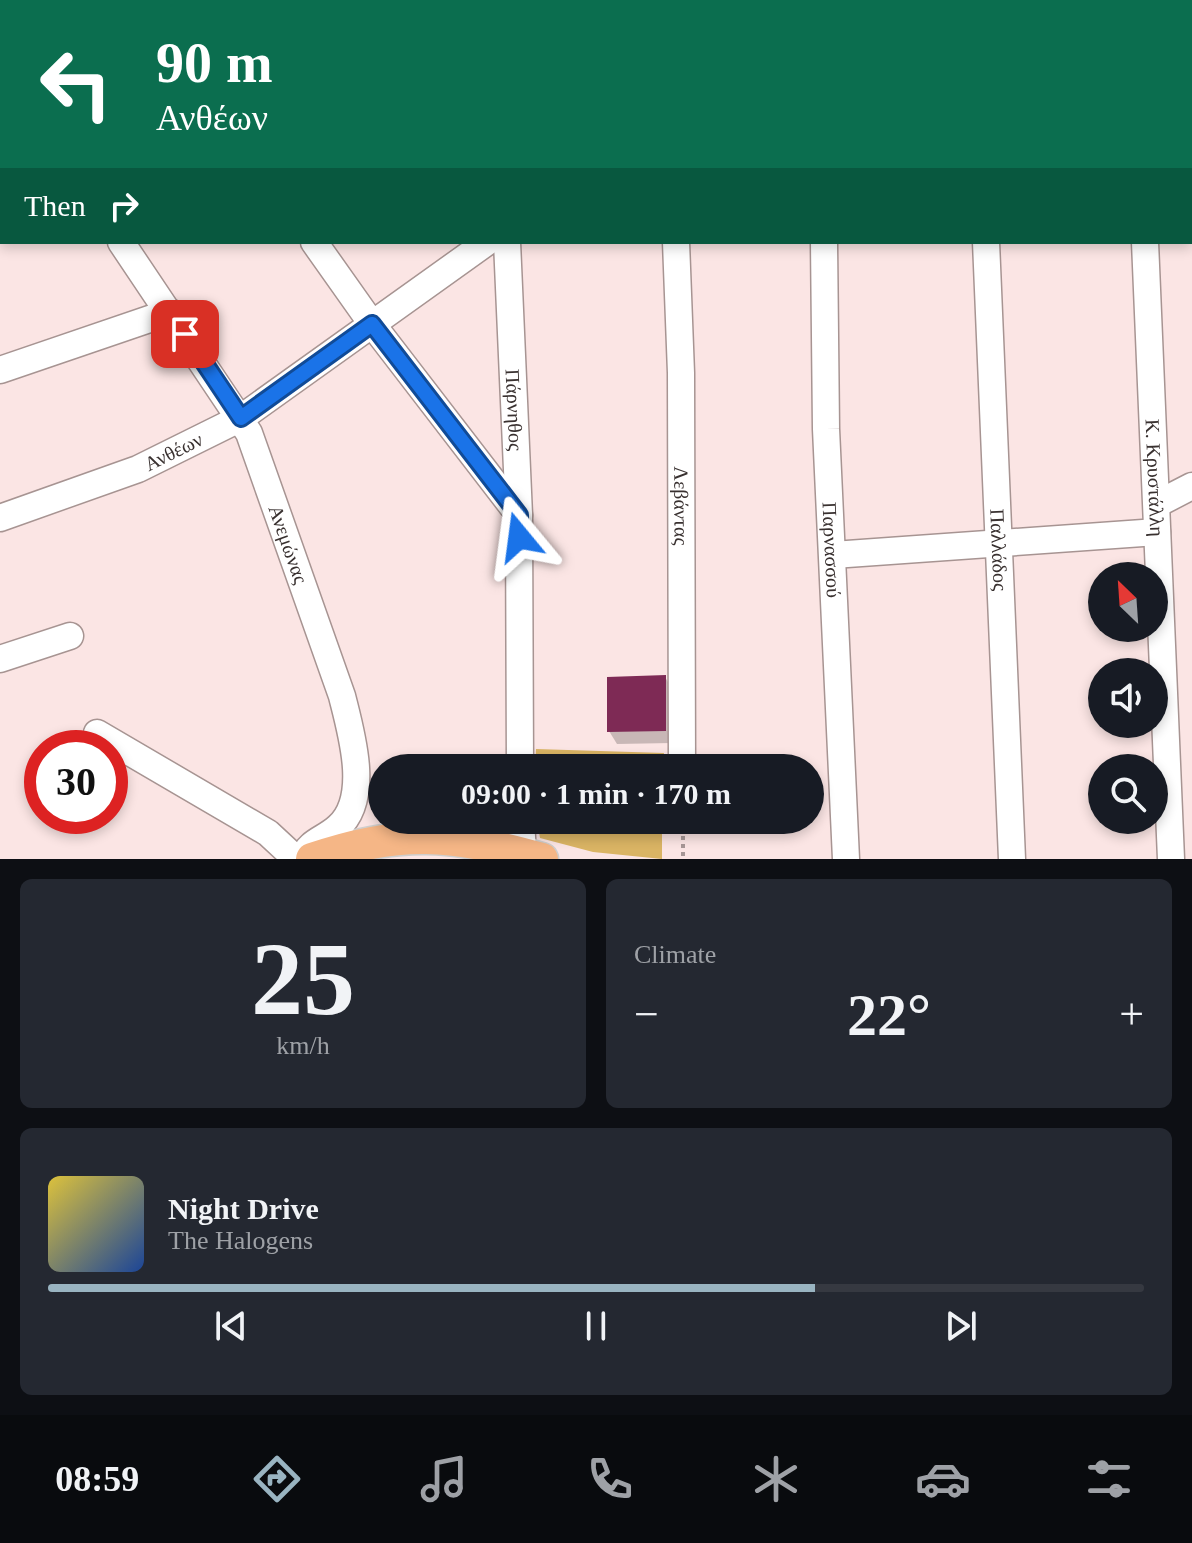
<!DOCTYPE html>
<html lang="en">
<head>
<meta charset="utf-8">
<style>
	:root { --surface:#171b24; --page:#242831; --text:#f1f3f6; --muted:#9ea1a6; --line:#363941; --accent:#99b4c1 }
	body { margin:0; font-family:"Times New Roman",serif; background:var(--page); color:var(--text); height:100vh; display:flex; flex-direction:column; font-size:30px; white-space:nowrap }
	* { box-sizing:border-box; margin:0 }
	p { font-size:26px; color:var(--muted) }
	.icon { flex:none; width:44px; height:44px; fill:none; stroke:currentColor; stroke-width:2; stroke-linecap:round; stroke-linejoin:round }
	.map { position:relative; height:859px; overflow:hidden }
	.side { display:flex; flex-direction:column; gap:20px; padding:20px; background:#0d0f14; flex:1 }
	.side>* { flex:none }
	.hud { position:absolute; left:0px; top:0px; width:1192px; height:244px; box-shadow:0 4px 12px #0003; background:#0b6e4f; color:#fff; overflow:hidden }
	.needle { width:52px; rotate:335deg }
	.tools { position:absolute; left:1088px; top:562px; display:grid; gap:16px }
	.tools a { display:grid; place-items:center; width:80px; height:80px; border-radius:50%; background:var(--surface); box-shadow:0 4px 12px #0003; font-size:40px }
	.speed { position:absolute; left:24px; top:730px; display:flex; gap:16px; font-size:40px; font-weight:700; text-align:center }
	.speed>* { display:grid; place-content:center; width:104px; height:104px; border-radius:50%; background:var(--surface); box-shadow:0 4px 12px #0003; line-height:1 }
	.speed .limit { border:12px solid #d22; background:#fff; color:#111 }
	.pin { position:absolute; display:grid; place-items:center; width:68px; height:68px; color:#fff; margin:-34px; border-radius:16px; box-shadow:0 4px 12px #0006 }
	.me { position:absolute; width:88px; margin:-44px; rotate:344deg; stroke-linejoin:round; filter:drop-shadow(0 0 6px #0008) }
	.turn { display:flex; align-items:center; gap:28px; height:168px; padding:0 24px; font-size:36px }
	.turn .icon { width:104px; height:104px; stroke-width:2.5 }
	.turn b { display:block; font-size:56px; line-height:68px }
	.then { display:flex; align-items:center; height:76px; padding:0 24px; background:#0003; gap:16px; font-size:30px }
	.big { font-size:60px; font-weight:700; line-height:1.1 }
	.side .card { flex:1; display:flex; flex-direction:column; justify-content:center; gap:12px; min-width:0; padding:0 28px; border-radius:12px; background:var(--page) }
	.side .dial { align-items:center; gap:0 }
	.dial b { font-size:104px; line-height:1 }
	.song { display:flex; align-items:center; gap:24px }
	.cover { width:96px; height:96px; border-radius:12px; background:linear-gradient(135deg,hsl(50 70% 55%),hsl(220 70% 35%)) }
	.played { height:8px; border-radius:4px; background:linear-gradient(90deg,var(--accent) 70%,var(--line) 70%) }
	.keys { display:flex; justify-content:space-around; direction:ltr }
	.heat { display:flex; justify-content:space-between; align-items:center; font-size:44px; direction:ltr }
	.side .tiles { flex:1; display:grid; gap:20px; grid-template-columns:1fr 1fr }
	.card:last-child { grid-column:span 2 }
	.trip { position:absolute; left:368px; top:754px; width:456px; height:80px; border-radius:40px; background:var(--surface); box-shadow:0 4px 12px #0003; font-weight:700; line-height:80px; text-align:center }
	.tabs { display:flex; height:128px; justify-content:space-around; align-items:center; background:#090b0e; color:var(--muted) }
	.tabs .icon { width:56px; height:56px }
	.tabs .selected { color:var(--accent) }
	.tabs b { font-size:36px; color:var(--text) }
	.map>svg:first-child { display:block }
	.green { fill:#dab464 }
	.shadow { fill:#0003 }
	.building { fill:#7e2a55 }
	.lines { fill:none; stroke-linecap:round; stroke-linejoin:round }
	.minor-casing { stroke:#a79492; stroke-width:29 }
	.major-casing { stroke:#cfcecd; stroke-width:35 }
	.path { stroke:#a79796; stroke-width:4; stroke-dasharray:4 4; stroke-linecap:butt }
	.minor { stroke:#fff; stroke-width:26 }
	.major { stroke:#f5b686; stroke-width:32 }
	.route-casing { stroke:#114b97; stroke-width:20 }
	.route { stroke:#1a73e8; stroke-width:14 }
	.labels { text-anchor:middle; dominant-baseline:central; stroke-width:8; stroke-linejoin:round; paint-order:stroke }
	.street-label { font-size:20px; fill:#393130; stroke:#fff6f5 }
</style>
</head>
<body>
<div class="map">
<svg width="1192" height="859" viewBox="0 0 1192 859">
	<rect width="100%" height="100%" fill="#fbe5e4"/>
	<!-- green -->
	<g class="green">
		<polygon points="536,749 664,753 663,768 535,768"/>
		<polygon points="537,820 662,820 662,859 593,852 540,838"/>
	</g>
	<!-- shadow -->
	<polygon class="shadow" points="665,677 672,689 672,743 617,744 609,731"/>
	<!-- building -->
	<polygon class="building" points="666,675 666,731 607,732 607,677"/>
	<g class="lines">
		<!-- minor casing -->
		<g class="minor-casing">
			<g id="minor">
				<polyline points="143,0 144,2"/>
				<polyline points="343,0 345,2"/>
				<polyline points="550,0 551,2"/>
				<polyline points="734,0 736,2"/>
				<polyline points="805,0 805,2"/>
				<polyline points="982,0 982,2"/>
				<polyline points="1134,0 1134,2"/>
				<polyline points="65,2 68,0"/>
				<polyline points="0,47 2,46"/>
				<polyline points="0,71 2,74"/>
				<polyline points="1190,202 1192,202"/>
				<path id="s1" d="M121,242L249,433L342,696C351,732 371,798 338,827C324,840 310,840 302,859"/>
				<polyline points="314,242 372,324 519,515"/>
				<path id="s2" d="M507,242L519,515L520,768"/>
				<path id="s3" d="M676,242L681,373L682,768"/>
				<path id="s4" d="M824,242L826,429L846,859"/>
				<path id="s5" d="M986,242L1012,859"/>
				<path id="s6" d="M1145,242L1171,859"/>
				<polyline points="0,370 170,312"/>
				<polyline points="1157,504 1192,486"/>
				<path id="s7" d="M0,518L138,469L241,418L487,242"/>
				<polyline points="833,555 1157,532"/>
				<polyline points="0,659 70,636"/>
				<polyline points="97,733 268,833 296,859"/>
				<polyline points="521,820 523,854"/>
			</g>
		</g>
		<!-- major casing -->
		<g class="major-casing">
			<path id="major" d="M312,859C402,828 452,834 542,859"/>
		</g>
		<!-- path -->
		<polyline class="path" points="683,820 683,859"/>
		<!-- minor -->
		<use href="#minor" class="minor"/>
		<!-- major -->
		<use href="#major" class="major"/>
	</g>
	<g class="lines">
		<!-- route casing -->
		<g class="route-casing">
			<polyline id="route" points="185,334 241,418 372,324 519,515 519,537"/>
		</g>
		<!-- route -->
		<use href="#route" class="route"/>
	</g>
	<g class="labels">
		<!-- street labels -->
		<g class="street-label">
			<text stroke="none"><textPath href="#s2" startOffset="168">Πάρνηθος</textPath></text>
			<text stroke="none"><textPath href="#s7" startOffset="186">Ανθέων</textPath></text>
			<text stroke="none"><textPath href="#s6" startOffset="236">Κ. Κρυστάλλη</textPath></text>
			<text stroke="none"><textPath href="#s3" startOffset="264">Λεβάντας</textPath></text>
			<text stroke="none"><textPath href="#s1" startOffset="348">Ανεμώνας</textPath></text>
			<text stroke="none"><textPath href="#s4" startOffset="308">Παρνασσού</textPath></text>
			<text stroke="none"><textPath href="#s5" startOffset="308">Παλλάδος</textPath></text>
		</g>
	</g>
</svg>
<div class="tools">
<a><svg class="needle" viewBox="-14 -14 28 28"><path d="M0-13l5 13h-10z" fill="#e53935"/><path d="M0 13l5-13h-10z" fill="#9ea1a6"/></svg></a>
<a><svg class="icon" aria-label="sound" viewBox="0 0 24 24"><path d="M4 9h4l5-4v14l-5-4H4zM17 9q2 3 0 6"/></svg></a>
<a><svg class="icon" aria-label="search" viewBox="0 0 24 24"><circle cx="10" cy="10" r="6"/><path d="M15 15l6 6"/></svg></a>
</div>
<div class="speed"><div class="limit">30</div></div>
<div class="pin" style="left:185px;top:334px;background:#d93025"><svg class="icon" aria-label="arrive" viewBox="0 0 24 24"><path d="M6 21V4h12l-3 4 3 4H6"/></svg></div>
<svg class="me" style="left:519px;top:537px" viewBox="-20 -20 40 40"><path d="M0-17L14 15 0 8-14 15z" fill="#1a73e8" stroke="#fff" stroke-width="4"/></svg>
<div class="trip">09:00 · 1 min · 170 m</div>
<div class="hud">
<div class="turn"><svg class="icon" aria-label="left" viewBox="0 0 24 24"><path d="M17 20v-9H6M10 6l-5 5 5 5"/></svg><div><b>90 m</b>Ανθέων</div></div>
<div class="then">Then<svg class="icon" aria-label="right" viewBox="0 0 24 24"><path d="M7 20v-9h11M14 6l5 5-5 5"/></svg></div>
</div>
</div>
<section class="side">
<div class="tiles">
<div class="card dial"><b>25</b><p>km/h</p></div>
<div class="card"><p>Climate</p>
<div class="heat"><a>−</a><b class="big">22°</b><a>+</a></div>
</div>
<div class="card">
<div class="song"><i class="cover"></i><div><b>Night Drive</b><p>The Halogens</p></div></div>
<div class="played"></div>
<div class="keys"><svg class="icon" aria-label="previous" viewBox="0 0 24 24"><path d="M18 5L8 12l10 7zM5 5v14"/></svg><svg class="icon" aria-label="pause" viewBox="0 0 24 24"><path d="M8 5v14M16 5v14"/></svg><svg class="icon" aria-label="next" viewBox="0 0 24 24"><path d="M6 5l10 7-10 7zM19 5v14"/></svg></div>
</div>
</div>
</section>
<nav class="tabs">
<b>08:59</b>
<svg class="icon selected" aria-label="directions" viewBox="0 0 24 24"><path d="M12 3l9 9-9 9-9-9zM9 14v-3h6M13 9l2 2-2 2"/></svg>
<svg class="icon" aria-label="music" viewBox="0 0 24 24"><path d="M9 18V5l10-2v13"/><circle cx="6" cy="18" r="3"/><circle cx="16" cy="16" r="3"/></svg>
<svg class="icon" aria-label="phone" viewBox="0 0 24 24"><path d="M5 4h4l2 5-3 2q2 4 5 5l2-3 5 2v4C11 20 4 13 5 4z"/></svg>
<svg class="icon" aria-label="climate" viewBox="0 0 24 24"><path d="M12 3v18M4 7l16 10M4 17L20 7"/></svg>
<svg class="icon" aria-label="car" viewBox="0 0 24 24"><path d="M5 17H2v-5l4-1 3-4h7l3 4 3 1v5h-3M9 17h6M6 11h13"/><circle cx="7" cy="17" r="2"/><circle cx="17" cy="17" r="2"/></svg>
<svg class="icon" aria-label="filters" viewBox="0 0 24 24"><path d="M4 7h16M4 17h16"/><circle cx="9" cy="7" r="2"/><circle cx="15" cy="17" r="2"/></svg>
</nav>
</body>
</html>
